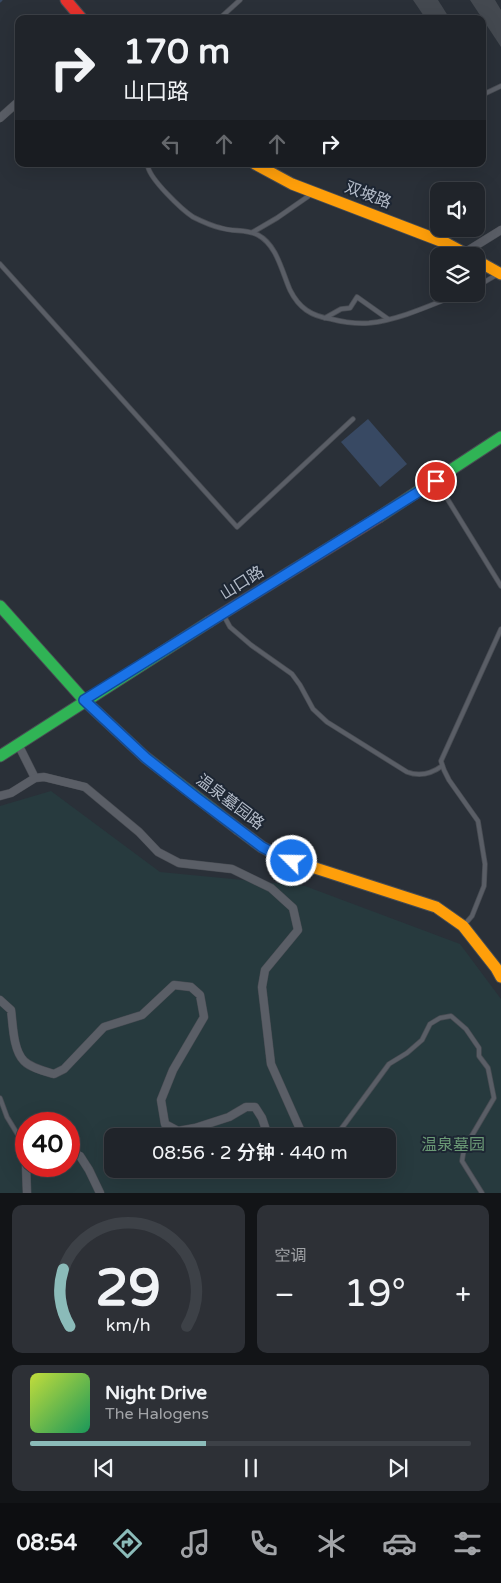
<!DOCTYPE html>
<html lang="zh">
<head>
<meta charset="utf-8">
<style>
	:root { --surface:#20242a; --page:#2d3036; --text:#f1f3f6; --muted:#a2a4a8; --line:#3d4147; --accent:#8bbbb9 }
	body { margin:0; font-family:"Varela Round","Noto Sans SC",sans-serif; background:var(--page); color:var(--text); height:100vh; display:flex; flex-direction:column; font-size:19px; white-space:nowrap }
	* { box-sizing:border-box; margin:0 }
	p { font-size:16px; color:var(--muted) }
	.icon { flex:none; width:28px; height:28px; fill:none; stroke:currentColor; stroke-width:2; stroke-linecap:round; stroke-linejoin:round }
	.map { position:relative; height:1193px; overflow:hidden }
	.drawer { display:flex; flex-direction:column; gap:12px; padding:12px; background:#121417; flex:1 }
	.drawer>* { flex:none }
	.top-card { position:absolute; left:15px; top:15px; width:471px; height:152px; border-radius:10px; box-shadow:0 5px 20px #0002,0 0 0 1px var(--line); background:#20242a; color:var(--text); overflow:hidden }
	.buttons { position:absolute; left:430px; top:182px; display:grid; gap:10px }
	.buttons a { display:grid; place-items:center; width:55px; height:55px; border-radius:10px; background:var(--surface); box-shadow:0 5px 20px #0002,0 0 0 1px var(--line); font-size:25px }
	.speed { position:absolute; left:15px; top:1112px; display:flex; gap:10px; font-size:25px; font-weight:700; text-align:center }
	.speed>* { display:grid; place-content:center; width:65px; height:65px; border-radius:50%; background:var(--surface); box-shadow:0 5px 20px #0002,0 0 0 1px var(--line); line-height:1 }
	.speed .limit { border:8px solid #d22; background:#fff; color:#111 }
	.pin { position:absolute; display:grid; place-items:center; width:42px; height:42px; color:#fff; margin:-21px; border:2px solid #fff; border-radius:50%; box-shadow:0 1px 5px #0007 }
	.me { position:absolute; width:55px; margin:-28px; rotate:293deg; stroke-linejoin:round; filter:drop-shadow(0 0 4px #0008) }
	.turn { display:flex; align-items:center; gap:18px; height:105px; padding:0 25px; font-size:22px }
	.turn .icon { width:65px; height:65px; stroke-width:2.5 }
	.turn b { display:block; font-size:35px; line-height:42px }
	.lanes { display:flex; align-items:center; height:48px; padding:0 25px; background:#0003; justify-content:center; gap:25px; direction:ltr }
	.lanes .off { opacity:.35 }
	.big { font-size:38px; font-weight:600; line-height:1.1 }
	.drawer .widget { flex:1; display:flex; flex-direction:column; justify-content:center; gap:8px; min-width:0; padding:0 18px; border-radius:10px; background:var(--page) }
	.drawer .dial { align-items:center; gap:0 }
	.dial svg { height:130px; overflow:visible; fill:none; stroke:var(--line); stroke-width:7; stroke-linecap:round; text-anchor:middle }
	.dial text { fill:var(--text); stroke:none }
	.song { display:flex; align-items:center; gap:15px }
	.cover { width:60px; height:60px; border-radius:8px; background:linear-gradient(135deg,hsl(70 70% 55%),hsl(150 70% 35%)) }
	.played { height:5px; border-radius:2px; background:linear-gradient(90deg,var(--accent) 40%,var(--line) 40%) }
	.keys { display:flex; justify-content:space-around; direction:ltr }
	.heat { display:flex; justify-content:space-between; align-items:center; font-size:28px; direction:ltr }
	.drawer .tiles { flex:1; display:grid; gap:12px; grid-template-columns:1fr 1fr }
	.widget:last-child { grid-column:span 2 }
	.trip { position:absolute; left:104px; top:1128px; width:292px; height:50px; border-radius:10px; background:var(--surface); box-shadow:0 5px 20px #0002,0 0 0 1px var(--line); font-weight:600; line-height:50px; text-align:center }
	.tab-bar { display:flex; height:80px; justify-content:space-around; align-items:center; background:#0d0e11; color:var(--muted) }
	.tab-bar .icon { width:35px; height:35px }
	.tab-bar .selected { color:var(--accent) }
	.tab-bar b { font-size:22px; color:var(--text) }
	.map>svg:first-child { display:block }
	.green { fill:#273a3e; fill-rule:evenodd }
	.water { fill:#384963 }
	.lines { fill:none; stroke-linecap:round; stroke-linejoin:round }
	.stream { stroke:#384963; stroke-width:3 }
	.building { fill:#444950 }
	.lane-casing { stroke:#484c53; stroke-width:5.5 }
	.street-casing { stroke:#484c53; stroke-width:9 }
	.fast-casing { stroke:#484c53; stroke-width:13 }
	.slow-casing { stroke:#484c53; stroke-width:13 }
	.jam-casing { stroke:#484c53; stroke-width:13 }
	.lane { stroke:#5a5e66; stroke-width:4 }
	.street { stroke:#5a5e66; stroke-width:8 }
	.fast { stroke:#30b455; stroke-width:11 }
	.slow { stroke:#ff9f0a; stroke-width:11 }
	.jam { stroke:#e5322d; stroke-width:11 }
	.route-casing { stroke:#114b97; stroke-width:12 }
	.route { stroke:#1a73e8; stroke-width:9 }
	.labels { text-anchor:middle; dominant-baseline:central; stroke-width:4; stroke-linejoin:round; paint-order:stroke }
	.street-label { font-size:16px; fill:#b4bcc9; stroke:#1d2633 }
	.park-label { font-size:16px; fill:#6b9a76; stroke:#1d2633 }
</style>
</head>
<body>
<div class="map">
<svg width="501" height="1193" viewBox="0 0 501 1193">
	<rect width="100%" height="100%" fill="#2a3038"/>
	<!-- green -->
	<path class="green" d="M51,791L160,872L305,886L460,944L501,999V1193H0V806ZM26,1124H69V1166H26ZM112,1136H388V1169H112Z"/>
	<!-- water -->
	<polygon class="water" points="368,419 407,464 380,487 341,442"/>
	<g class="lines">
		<!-- stream -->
		<polyline class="stream" points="0,1 1,0"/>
	</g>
	<!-- building -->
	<g class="building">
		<polygon points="413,0 438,0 450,19 426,19"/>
		<polygon points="470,0 495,0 501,10 501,47"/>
	</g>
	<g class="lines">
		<!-- lane casing -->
		<g class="lane-casing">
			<g id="lane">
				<polyline points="219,19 240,0"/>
				<polyline points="482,95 501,86"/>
				<path d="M149,164L148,167C151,180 181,209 193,217C201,221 212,226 221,228C233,232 247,229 258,235C277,245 282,272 290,290C299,308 311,316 331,319C343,322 356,324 369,323C399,320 431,305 459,294"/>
				<polyline points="332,164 343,164"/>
				<polyline points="253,232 277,218 313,193"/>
				<polyline points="0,264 237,527 353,419"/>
				<polyline points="476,287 498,274"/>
				<polyline points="325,318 341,309 350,308 357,297 388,319"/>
				<polyline points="437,482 501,586"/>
				<path d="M224,616L230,627L251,645L292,674L300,685L313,709L327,722L407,772C420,777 431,774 442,766"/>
				<polyline points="465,924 472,916 484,886 485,864 478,821 449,780 444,770 441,761 501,629"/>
				<polyline points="0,1098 7,1117 26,1148"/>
				<polyline points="336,1136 389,1064 407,1053 422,1040 430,1024 440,1018 451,1016 466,1029 479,1048 479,1056 488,1068 494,1098 464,1149 462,1161 482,1193"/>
			</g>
		</g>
		<!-- street casing -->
		<g class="street-casing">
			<g id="street">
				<polyline points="0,118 19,101"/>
				<polyline points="464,253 501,230"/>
				<polyline points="18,744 35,778"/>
				<polyline points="0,796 11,793 35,778 44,777 85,787 139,832 158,852 179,863 232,869 271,888 293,908 298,930 265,970 262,987 271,1064 303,1136"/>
				<path d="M0,1000L11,1010C13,1025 13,1050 24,1061C31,1068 44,1071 54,1074L64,1069L104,1027L142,1015L174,985L191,987L200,995L204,1017L173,1070L161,1100L165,1124L178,1131L195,1128L229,1117L246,1107H255L262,1118L268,1136"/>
				<polyline points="69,1151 80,1156 89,1170 100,1193"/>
				<polyline points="26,1166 27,1193"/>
				<polyline points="294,1169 299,1172 303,1169"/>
			</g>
		</g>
		<!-- fast casing -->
		<g class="fast-casing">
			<g id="fast">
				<polyline points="379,517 501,437"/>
				<polyline points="0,606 84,700 145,757 238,829"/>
				<polyline points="0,756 209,622"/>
			</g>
		</g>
		<!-- slow casing -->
		<g class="slow-casing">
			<g id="slow">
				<polyline points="255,164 292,184 446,243 470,256"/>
				<polyline points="476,260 501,274"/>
				<polyline points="238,829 262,847 281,857 436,907 463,926 496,968 501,977"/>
			</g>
		</g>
		<!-- jam casing -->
		<g class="jam-casing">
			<g id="jam">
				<polyline points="66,0 82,19"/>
				<polyline points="209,622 379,517"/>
			</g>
		</g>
		<!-- lane -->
		<use href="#lane" class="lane"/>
		<!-- street -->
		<use href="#street" class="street"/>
		<!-- fast -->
		<use href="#fast" class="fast"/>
		<!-- slow -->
		<use href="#slow" class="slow"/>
		<!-- jam -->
		<use href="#jam" class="jam"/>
	</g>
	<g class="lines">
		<!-- route casing -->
		<g class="route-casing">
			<polyline id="route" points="292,861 281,857 262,847 197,798 146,758 84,700 436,481"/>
		</g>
		<!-- route -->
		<use href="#route" class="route"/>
	</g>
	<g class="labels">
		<!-- street labels -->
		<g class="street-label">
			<text transform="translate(368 195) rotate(21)">双坡路</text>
			<text transform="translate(242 583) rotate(-32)">山口路</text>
			<text transform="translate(230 802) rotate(37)">温泉墓园路</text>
		</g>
		<!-- park labels -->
		<g class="park-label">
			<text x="453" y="1145">温泉墓园</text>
		</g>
	</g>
</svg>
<div class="buttons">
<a><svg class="icon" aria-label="sound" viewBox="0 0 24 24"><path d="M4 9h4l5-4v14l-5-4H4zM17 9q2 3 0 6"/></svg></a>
<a><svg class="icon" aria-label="layers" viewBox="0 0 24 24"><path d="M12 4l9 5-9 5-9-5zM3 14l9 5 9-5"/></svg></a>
</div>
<div class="speed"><div class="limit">40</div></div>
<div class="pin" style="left:436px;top:481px;background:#d93025"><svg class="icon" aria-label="arrive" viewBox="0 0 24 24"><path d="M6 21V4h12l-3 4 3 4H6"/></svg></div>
<svg class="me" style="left:292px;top:861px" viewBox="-20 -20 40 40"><circle r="17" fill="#1a73e8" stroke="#fff" stroke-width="3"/><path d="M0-11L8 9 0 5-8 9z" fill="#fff"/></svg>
<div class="trip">08:56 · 2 分钟 · 440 m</div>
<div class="top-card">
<div class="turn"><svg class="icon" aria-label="right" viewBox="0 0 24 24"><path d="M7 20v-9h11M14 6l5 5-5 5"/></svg><div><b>170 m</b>山口路</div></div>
<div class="lanes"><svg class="icon off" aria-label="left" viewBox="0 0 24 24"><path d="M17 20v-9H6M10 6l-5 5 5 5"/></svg><svg class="icon off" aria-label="ahead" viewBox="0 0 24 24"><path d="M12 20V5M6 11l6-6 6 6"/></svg><svg class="icon off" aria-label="ahead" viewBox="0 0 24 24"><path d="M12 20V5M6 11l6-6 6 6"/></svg><svg class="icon" aria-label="right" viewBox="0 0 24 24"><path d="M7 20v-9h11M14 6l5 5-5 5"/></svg></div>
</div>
</div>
<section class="drawer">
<div class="tiles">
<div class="widget dial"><svg viewBox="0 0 100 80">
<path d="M14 69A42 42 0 1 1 86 69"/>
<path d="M14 69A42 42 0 0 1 10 34" stroke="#8bbbb9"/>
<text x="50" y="56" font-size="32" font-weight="700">29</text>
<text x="50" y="72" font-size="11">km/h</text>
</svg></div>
<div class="widget"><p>空调</p>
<div class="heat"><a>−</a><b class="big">19°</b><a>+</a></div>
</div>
<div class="widget">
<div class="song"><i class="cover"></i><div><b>Night Drive</b><p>The Halogens</p></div></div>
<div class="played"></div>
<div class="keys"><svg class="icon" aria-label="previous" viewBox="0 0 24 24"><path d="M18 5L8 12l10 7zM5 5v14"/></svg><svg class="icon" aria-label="pause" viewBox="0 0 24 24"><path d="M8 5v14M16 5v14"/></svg><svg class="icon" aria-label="next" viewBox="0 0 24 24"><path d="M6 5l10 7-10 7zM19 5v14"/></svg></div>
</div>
</div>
</section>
<nav class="tab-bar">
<b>08:54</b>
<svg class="icon selected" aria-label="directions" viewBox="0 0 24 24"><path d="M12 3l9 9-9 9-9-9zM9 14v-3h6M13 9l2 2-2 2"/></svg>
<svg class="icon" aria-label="music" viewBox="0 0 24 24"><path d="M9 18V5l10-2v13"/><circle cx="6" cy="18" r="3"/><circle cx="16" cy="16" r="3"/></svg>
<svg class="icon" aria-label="phone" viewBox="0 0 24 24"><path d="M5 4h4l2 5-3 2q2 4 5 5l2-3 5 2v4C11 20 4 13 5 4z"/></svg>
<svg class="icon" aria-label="climate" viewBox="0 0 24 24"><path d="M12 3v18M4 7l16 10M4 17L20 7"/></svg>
<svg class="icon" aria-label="car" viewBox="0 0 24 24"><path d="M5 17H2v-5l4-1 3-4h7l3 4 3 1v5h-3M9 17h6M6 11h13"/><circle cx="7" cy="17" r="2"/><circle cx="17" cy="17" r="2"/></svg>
<svg class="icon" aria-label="filters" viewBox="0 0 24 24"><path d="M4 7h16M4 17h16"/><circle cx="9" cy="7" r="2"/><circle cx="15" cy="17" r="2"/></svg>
</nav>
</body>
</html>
